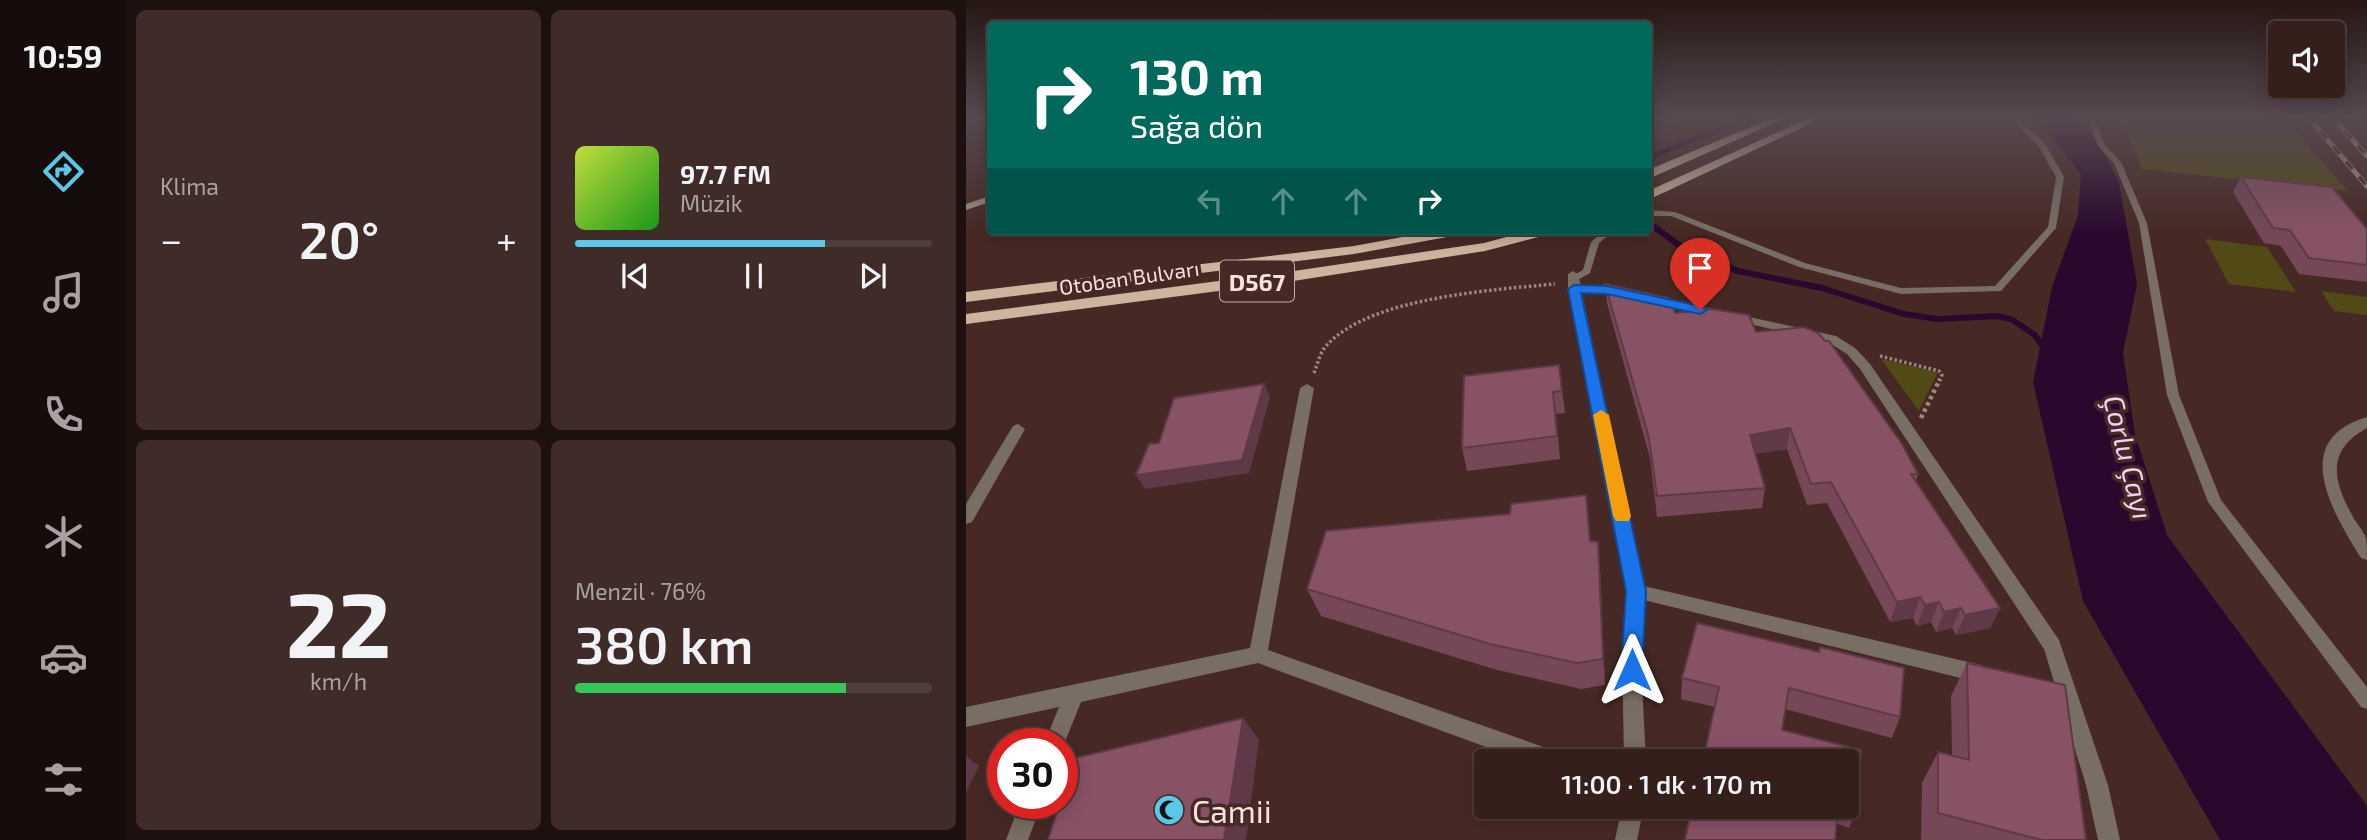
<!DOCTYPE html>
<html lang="tr">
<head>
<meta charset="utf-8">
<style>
	:root { --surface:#341f1b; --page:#3f2c28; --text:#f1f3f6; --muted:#a9a2a3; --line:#4e3d3a; --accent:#5ac8e6 }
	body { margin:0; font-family:"Exo 2",sans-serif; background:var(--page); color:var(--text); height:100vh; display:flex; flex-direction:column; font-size:26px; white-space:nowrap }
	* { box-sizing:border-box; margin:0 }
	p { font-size:23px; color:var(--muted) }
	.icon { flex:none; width:38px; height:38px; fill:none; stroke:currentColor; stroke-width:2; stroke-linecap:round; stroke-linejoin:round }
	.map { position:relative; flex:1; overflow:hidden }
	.sheet { display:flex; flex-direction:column; gap:10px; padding:10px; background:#1d110f; width:840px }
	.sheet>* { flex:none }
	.guide { position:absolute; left:21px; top:21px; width:665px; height:214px; border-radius:7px; box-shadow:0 4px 18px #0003,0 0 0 2px var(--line); background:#00695c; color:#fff; overflow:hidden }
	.tools { position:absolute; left:1302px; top:21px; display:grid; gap:14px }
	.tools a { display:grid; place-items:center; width:77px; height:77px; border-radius:7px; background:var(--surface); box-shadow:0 4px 18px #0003,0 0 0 2px var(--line); font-size:35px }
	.speed { position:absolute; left:21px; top:728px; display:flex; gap:14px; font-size:35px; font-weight:700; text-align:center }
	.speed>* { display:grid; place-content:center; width:91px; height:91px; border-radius:50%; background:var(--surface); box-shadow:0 4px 18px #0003,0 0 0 2px var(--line); line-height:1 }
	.speed .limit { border:10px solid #d22; background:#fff; color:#111 }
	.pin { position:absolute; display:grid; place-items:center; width:60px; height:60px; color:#fff; margin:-72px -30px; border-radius:50% 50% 50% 0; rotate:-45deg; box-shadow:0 0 7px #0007 }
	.pin .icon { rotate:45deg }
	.me { position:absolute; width:77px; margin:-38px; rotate:0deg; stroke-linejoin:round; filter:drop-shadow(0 0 5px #0008) }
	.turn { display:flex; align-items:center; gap:24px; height:147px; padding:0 28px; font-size:32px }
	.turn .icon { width:91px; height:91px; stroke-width:2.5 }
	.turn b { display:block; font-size:49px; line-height:60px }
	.lanes { display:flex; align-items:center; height:66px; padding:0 28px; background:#0003; justify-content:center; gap:35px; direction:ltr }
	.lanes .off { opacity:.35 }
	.big { font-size:52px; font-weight:600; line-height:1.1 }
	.sheet .tile { flex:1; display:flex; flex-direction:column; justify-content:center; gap:10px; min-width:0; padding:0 24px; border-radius:10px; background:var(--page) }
	.sheet .dial { align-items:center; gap:0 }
	.dial b { font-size:91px; line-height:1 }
	.song { display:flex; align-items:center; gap:21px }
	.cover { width:84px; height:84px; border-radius:10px; background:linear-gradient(135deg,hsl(70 70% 55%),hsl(120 70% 35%)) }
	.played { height:7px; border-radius:4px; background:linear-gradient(90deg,var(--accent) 70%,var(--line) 70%) }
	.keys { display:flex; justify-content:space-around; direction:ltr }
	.heat { display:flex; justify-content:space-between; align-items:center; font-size:38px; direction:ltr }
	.charge { height:10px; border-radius:5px; background:linear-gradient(90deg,#34c759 76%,var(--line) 0) }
	.sheet .tiles { flex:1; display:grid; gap:10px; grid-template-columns:repeat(2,1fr) }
	.trip { position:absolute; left:508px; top:749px; width:385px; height:70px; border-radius:7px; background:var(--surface); box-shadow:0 4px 18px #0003,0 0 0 2px var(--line); font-weight:600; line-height:70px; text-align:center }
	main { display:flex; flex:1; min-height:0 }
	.tab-bar { display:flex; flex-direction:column; width:126px; justify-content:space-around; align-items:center; background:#150c0b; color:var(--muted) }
	.tab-bar .icon { width:49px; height:49px }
	.tab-bar .selected { color:var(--accent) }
	.tab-bar b { font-size:32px; color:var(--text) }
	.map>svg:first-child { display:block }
	.green { fill:#514916 }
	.water { fill:#28092d }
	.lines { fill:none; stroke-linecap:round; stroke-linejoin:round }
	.stream-far1 { stroke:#28092d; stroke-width:5 }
	.stream { stroke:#28092d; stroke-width:6 }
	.path-far1 { stroke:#9f8682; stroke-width:3.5; stroke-dasharray:2.5 2.5; stroke-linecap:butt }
	.path { stroke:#9f8682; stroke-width:4.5; stroke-dasharray:3.5 3.5; stroke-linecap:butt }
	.service { fill:#796e64; fill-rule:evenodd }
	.minor { fill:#796e64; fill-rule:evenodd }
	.tertiary { fill:#796e64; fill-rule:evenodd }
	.secondary { fill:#a09080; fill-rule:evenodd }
	.trunk { fill:#ccb59e; fill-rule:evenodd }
	.rail-casing { stroke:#ac9590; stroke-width:5 }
	.rail { stroke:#462924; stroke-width:3.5; stroke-dasharray:10; stroke-linecap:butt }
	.wall { fill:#754757 }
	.shaded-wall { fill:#5f3947 }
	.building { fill:#885265; stroke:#5f3947; stroke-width:2 }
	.route { fill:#1a73e8; stroke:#114b97; stroke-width:2 }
	.slow { fill:#f59e0b }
	.labels { text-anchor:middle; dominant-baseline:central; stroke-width:7; stroke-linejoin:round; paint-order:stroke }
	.far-street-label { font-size:21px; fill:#f6e2de; stroke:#462924 }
	.shield { fill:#462924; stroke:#c1aaa6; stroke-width:2 }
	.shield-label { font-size:24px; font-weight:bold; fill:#f6e2de }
	.water-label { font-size:28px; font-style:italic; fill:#f3d0f7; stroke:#462924 }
	.near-poi-label { font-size:32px; fill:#f6e2de; stroke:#462924; text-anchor:start }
</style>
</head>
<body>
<main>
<nav class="tab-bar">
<b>10:59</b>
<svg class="icon selected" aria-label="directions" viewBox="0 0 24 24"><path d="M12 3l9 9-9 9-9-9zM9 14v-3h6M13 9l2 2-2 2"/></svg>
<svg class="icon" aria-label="music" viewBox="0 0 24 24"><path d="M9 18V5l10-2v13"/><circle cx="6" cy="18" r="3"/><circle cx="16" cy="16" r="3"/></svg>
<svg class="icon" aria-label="phone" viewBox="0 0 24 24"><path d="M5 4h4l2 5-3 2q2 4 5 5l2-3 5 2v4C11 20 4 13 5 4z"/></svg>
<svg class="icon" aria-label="climate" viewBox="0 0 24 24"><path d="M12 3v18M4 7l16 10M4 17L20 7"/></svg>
<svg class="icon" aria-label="car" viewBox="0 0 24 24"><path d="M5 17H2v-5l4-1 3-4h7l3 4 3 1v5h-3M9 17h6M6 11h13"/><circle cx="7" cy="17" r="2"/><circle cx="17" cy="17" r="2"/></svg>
<svg class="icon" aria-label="filters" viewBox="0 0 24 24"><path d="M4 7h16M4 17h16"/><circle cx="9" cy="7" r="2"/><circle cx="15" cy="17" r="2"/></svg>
</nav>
<section class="sheet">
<div class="tiles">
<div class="tile"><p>Klima</p>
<div class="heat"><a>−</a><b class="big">20°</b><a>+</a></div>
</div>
<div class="tile">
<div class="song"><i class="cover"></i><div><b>97.7 FM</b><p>Müzik</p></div></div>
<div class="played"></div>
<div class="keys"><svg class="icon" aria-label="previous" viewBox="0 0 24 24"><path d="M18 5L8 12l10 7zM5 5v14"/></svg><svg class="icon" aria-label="pause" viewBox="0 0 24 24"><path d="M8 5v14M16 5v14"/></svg><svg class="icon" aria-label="next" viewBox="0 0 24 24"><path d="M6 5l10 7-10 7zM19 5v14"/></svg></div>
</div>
<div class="tile dial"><b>22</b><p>km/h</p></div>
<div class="tile"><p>Menzil · 76%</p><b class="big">380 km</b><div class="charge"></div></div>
</div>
</section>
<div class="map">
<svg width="1401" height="840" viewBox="0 0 1401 840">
	<rect width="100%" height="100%" fill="#462924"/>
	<!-- green -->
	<g class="green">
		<polygon points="1154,116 1316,116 1382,191 1176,169"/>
		<polygon points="1239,239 1301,247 1330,292 1263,284"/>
		<polygon points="1355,291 1401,297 1401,315 1368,311"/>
		<polygon points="915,359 972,372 953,411"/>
	</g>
	<!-- water -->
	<polygon class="water" points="1062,116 1110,116 1134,146 1153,182 1171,284 1157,353 1169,434 1201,535 1401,806 1401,840 1254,840 1117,601 1067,382 1086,287 1112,215 1115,174 1074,122"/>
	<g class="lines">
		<!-- stream-far1 -->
		<g class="stream-far1">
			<polyline points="682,158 786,116"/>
			<polyline points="682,222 694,231"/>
		</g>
		<!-- stream -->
		<polyline class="stream" points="691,229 713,245 772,271 856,288 938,314 972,319 1031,316 1045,319 1069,335 1080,351"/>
		<!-- path-far1 -->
		<g class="path-far1">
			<polyline points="914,356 973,371 976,375 973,381"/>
			<path d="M348,373C352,363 354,351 362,344C406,297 527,290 589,284"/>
		</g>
		<!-- path -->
		<polyline class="path" points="955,418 974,379"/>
		<!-- service -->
		<g class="service">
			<path d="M685,116C692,116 697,119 703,120C710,120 719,116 727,116L702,124Z"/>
			<polygon points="1042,116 1049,116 1078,142 1098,177 1090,228 1035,291 935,294 833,267 705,216 682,216 682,210 709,212 839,263 935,288 1029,286 1082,227 1090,177 1072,145"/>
			<polygon points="1121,116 1127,116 1139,145 1155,162 1181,223 1213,395 1255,500 1401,687 1401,709 1395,707 1242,502 1201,395 1173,223 1148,163 1132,146"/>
			<polygon points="638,231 648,231 633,243 624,273 610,281 604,281 604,277 617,270 625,242"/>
		</g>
		<!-- minor -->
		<g class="minor">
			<polygon points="607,271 612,274 615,286 657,290 663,293 657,296 616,293 678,586 1015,665 1022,668 1025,674 1022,680 1015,683 678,600 674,647 680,761 658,761 656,647 661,591 605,292 602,289 602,274"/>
			<polygon points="687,296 870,336 889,348 904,364 1093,640 1142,785 1154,840 1132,840 1120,785 1078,649 894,369 881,354 862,342 683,301 683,297"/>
			<polygon points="341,384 348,388 302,650 586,750 594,754 597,761 558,761 292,663 115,702 96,749 96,744 78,744 93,707 0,727 0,707 284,648 334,388"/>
			<polygon points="52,424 59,429 6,522 0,524 0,504 47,426"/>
			<polygon points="54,803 76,803 62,840 40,840"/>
			<polygon points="656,807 678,807 671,840 649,840"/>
		</g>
		<!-- tertiary -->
		<path class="tertiary" d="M1401,417V428C1361,450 1366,479 1386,515C1390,523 1397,530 1400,538C1401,544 1401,553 1401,560L1395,558C1367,513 1322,440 1401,417Z"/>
		<!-- secondary -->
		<polygon class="secondary" points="24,196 24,202 0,210 0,204"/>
		<!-- trunk -->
		<g class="trunk">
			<polygon points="811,116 825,116 682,179 682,170"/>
			<polygon points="848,116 861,116 682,200 682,191"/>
			<polygon points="469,231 499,231 492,235 388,254 0,302 0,292 388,246"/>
			<polygon points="563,231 586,231 584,234 519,251 321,282 0,324 0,314 321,272 518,243"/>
		</g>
		<!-- rail casing -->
		<g class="rail-casing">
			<g id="rail">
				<polyline points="1341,116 1401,186"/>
				<polyline points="1365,116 1401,156"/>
			</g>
		</g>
		<!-- rail -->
		<use href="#rail" class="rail"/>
	</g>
	<!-- wall -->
	<g class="wall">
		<polygon points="1275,177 1401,229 1401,282 1333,274 1315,246 1298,243 1267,192"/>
		<polygon points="639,284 709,313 790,332 952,474 950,481 1034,608 1024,628 990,635 986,628 970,632 965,622 951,626 947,618 924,622 861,503 841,505 821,449 789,454 799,488 796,508 691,517 684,458 641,303"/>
		<polygon points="593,365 599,413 590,414 594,459 501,471 496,448"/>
		<polygon points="624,541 634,569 639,685 615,689 531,670 355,616 341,589"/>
		<polygon points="731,623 934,717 926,738 819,709 816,730 891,809 883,828 871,824 726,807 880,807 749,707 715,699 716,678"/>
		<polygon points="1001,663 1120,840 955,840 956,783 972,752 986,756 985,696"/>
	</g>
	<!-- shaded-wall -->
	<g class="shaded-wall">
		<polygon points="298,384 304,397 283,473 179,489 170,475"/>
		<polygon points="824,428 821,449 782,455 784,435"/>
		<polygon points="632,542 634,569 639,685 637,659"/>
		<polygon points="954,597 947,618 924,622 931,602"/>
		<polygon points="973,602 965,622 951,626 959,605"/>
		<polygon points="995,608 986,628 970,632 978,612"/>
		<polygon points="1034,608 1024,628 990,635 999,615"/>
		<polygon points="277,718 293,740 280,840 258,840"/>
		<polygon points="0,756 13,766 0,793"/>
	</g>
	<!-- building -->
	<g class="building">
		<polygon points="1275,177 1366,187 1401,229 1401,265 1343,258 1324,230 1307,228"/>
		<polygon points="639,284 703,298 709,313 745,309 783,315 790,332 838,327 852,333 859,341 863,341 936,444 952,474 945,474 1034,608 999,615 995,608 978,612 973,602 959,605 954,597 931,602 865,482 845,484 824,428 784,435 799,488 691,496 683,438"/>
		<polygon points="593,365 596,391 587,392 591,436 496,448 498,376"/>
		<polygon points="298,384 276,460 170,475 183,444 193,443 208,398"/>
		<polygon points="620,495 624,541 632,542 637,659 611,663 524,644 341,589 360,531 544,514 545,504"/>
		<polygon points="731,623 853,652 854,647 938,668 934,717 823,688 816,730 895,750 891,809 880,806 880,761 737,761 753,687 716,678"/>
		<polygon points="1001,663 1099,685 1120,840 1076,840 972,813 972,752 1003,760"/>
		<polygon points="277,718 258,840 82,840 94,803 96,803 96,796 109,758"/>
		<polygon points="726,807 872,807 869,840 719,840"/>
	</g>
	<!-- sky -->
	<linearGradient id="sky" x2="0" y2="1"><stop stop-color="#261714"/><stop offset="0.5" stop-color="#574950"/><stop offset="1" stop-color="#574950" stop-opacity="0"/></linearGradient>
	<rect width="1401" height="234" fill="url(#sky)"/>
	<!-- route -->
	<polygon class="route" points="608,285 641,286 734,306 741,310 734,314 641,294 615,293 680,591 676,670 673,677 666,680 658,677 655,670 660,591 602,289"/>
	<!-- slow -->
	<polygon class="slow" points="635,410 643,415 665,516 663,521 650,521 647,516 627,415"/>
	<!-- icons -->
	<defs>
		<g id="mosque-disc" transform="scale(1.575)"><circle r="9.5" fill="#5ac8e6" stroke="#462924"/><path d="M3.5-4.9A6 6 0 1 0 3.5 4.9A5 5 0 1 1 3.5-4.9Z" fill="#111"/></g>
	</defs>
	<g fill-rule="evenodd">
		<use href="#mosque-disc" x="203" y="810"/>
	</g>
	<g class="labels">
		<!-- far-street labels -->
		<g class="far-street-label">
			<text transform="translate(163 277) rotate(-8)">Otoban Bulvarı</text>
		</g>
		<!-- shield labels -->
		<rect class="shield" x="254" y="260.5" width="74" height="41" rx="5"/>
		<g class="shield-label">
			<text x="291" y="281">D567</text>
		</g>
		<!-- water labels -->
		<g class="water-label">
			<text transform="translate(1163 457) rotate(76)">Çorlu Çayı</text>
		</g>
		<!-- near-poi labels -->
		<g class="near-poi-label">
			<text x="226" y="810">Camii</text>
		</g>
	</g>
</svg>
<div class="tools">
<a><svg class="icon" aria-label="sound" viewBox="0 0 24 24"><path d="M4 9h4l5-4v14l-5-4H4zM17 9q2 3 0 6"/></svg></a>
</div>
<div class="speed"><div class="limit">30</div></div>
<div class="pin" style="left:734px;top:310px;background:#d93025"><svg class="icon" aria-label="arrive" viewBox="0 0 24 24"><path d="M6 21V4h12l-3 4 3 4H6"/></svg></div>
<svg class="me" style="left:666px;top:670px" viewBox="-20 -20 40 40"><path d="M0-17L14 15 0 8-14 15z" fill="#1a73e8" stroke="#fff" stroke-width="4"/></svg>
<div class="trip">11:00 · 1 dk · 170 m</div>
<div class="guide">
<div class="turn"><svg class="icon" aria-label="right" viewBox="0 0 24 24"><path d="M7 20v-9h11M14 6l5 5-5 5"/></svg><div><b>130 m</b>Sağa dön</div></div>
<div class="lanes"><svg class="icon off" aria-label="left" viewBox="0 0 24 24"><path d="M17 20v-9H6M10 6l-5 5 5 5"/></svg><svg class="icon off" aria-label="ahead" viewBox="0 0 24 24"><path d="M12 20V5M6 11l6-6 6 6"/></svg><svg class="icon off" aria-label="ahead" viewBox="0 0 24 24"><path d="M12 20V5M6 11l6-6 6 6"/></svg><svg class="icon" aria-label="right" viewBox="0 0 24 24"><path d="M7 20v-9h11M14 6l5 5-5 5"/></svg></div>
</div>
</div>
</main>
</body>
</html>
